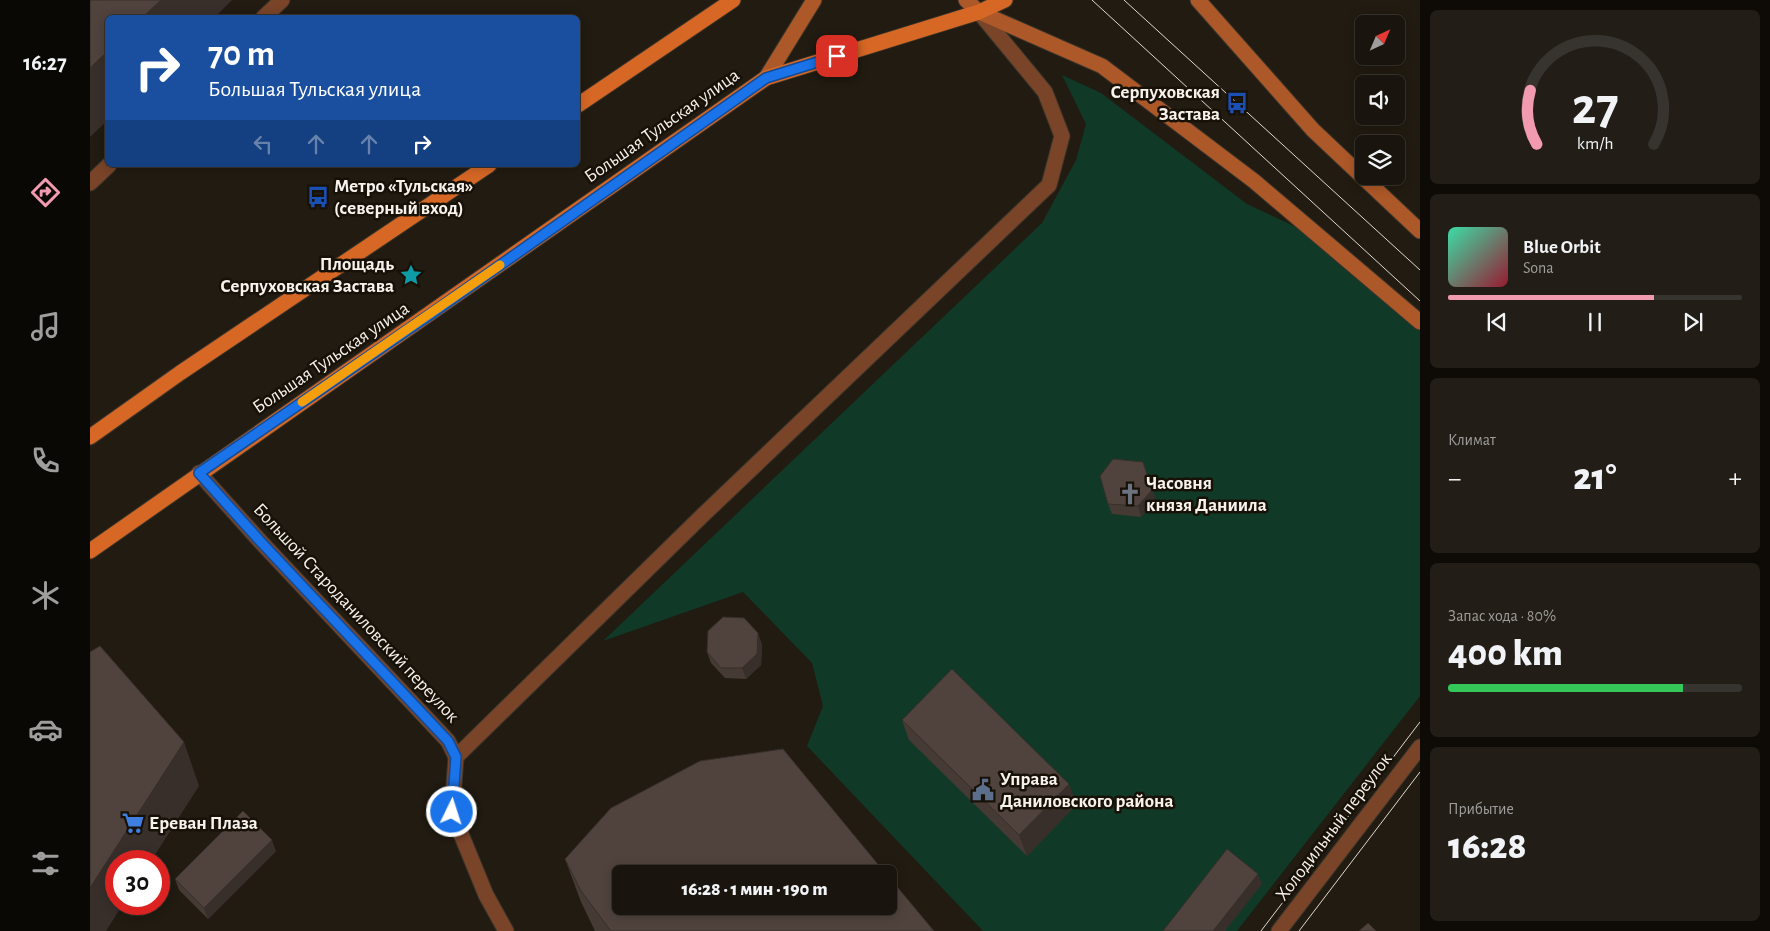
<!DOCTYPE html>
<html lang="ru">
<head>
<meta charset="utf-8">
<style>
	:root { --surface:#19140d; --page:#221d16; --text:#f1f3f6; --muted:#9f9e9d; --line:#37332e; --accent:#f29aaf }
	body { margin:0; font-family:"Alegreya Sans",sans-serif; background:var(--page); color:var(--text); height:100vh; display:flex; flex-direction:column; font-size:19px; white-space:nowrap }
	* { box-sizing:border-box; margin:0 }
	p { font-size:16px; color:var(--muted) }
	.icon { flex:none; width:28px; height:28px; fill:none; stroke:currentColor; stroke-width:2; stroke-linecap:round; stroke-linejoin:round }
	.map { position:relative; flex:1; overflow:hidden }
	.sheet { display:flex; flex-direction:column; gap:10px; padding:10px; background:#0e0b07; width:350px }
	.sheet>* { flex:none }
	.top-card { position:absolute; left:15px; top:15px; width:475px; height:152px; border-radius:8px; box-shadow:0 2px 12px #0003,0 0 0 1px var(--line); background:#1a4fa0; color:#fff; overflow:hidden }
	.needle { width:32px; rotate:44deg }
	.tools { position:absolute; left:1265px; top:15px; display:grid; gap:10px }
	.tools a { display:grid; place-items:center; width:50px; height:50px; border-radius:8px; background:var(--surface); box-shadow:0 2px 12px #0003,0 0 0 1px var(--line); font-size:25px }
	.speed { position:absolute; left:15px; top:850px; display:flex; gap:10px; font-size:25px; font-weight:700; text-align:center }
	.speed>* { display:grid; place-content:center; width:65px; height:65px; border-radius:50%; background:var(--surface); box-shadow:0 2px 12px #0003,0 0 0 1px var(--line); line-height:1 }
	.speed .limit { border:8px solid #d22; background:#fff; color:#111 }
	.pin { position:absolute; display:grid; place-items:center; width:42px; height:42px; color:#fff; margin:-21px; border-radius:10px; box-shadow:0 2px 8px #0006 }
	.me { position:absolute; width:55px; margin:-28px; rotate:4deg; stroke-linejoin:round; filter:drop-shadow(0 0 4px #0008) }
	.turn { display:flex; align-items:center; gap:18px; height:105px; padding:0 20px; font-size:22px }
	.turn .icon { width:65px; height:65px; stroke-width:2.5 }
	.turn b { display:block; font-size:35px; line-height:42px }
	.lanes { display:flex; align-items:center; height:48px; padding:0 20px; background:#0003; justify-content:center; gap:25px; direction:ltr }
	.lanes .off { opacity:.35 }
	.big { font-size:38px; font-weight:800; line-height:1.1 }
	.sheet .card { flex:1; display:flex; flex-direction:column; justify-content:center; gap:8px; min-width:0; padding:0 18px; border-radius:8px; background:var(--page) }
	.sheet .dial { align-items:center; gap:0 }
	.dial svg { height:130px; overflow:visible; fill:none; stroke:var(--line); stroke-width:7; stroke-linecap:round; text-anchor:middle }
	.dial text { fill:var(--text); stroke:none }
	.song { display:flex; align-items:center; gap:15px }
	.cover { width:60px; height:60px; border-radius:8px; background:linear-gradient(135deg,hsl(160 70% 55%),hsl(350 70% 35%)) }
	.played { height:5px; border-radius:2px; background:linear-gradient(90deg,var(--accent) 70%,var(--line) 70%) }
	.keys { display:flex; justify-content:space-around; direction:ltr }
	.heat { display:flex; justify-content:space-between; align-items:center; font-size:28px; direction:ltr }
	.charge { height:8px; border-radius:4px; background:linear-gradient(90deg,#34c759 80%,var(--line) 0) }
	.trip { position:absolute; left:522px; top:865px; width:285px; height:50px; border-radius:8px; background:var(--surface); box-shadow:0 2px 12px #0003,0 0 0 1px var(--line); font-weight:800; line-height:50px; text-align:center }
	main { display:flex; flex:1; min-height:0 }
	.dock { display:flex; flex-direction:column; width:90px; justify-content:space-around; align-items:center; background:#0a0805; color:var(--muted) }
	.dock .icon { width:35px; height:35px }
	.dock .current { color:var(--accent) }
	.dock b { font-size:22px; color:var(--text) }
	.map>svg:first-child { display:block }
	.green { fill:#103927 }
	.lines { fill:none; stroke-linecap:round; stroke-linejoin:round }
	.service-casing { stroke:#3b352b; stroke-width:17 }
	.minor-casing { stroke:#3b352b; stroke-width:17 }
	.secondary-casing { stroke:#3b352b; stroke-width:17 }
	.primary-casing { stroke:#3b352b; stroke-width:17 }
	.service { stroke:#794428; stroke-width:15 }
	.minor { stroke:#794428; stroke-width:15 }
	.secondary { stroke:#ad5828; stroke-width:15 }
	.primary { stroke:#d66725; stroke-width:15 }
	.tram { stroke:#ddd9d2; stroke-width:1 }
	.wall { fill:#453a34 }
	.shaded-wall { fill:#382f2b }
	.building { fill:#50433d; stroke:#382f2b }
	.route-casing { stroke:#114b97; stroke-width:12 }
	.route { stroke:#1a73e8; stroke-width:9 }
	.slow { stroke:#f59e0b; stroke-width:9 }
	.labels { text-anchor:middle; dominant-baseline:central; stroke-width:5; stroke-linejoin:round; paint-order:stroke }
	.poi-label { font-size:19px; font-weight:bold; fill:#f7f3ec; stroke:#171108; text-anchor:start }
	.street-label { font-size:19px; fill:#f7f3ec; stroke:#171108 }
</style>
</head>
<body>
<main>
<nav class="dock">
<b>16:27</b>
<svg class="icon current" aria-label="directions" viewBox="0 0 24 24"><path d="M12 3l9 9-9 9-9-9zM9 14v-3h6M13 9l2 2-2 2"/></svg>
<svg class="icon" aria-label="music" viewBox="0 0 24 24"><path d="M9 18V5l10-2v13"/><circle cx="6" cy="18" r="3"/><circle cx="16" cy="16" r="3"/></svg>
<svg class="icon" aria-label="phone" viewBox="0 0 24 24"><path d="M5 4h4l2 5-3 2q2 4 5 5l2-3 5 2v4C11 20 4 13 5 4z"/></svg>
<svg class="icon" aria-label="climate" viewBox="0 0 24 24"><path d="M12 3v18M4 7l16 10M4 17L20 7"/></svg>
<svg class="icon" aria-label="car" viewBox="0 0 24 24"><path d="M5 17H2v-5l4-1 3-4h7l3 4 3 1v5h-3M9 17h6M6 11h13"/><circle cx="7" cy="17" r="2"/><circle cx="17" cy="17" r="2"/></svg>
<svg class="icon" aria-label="filters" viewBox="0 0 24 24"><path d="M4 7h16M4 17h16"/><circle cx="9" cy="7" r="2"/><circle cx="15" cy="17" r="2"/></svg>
</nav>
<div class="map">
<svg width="1330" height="931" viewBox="0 0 1330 931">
	<rect width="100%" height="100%" fill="#211b11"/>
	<!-- green -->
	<polygon class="green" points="972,75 1011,93 1157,204 1225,236 1330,331 1330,696 1147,931 893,931 717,746 733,706 722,663 653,592 513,641 952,223 986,160 996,124"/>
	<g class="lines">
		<!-- service casing -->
		<g class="service-casing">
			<g id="service">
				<polyline points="173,18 192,0"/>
				<polyline points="0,183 19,165"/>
				<polyline points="366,757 614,514 959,185 972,136 955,92 889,12"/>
			</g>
		</g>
		<!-- minor casing -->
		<g class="minor-casing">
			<g id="minor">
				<polyline points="109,473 170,541 358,741 366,757 362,812 396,895 416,931"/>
				<polyline points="1189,931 1330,747"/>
			</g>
		</g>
		<!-- secondary casing -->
		<g class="secondary-casing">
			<g id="secondary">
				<polyline points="876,0 889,12 1012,66 1164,181 1330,322"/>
				<polyline points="1108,0 1223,130 1330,231"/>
				<polyline points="676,78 724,0"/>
			</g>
		</g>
		<!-- primary casing -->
		<g class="primary-casing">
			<g id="primary">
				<polyline points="488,105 643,0"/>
				<polyline points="0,437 90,373 399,165"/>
				<polyline points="0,551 676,78 889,12 915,0"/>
			</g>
		</g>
		<!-- service -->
		<use href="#service" class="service"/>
		<!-- minor -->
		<use href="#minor" class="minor"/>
		<!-- secondary -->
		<use href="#secondary" class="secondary"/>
		<!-- primary -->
		<use href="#primary" class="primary"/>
		<!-- tram -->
		<g class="tram">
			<polyline points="1002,0 1330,301"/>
			<polyline points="1034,0 1330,270"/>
			<polyline points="1171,931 1330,722"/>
			<polyline points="1209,931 1330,772"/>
		</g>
	</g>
	<!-- wall -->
	<g class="wall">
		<polygon points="1053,462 1066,500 1051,517 1022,514 1018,504"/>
		<polygon points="672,644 671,665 656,679 635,678 621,663 617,652"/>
		<polygon points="812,720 987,804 937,856 819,740"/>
		<polygon points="186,851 118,919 89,890 85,879"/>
		<polygon points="475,859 844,931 505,931 491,902"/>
	</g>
	<!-- shaded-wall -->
	<g class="shaded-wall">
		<polygon points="71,0 142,0 124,18 52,18"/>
		<polygon points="18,51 18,120 0,137 0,68"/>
		<polygon points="1053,462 1066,500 1051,517 1048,506"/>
		<polygon points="668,633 672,644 671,665 656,679 652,668"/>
		<polygon points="94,742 109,786 61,861 26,861 26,904 33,904 16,931 0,931 0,888"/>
		<polygon points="979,784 987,804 937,856 929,835"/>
		<polygon points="182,840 186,851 118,919 114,908"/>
		<polygon points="1168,874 1172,884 1135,931 1123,931"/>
	</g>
	<!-- building -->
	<g class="building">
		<polygon points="0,0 71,0 52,18 18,18 18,51 0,68"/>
		<polygon points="1023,459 1053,462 1062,490 1048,506 1018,504 1010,476"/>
		<polygon points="633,617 654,618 668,633 667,654 652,668 631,668 617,652 618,631"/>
		<polygon points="10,646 94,742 0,888 0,652"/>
		<polygon points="862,669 979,784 929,835 812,720"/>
		<polygon points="693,749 796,874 531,874 531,906 799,906 799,877 844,931 521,931 491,891 475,859 521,808 610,761"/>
		<polygon points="153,811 182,840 114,908 85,879"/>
		<polygon points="1137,849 1168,874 1123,931 1073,931"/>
		<polygon points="1278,923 1286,931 1269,931"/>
	</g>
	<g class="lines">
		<!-- route casing -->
		<g class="route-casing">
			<polyline id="route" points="362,812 366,757 358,741 170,541 109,473 345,311 676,78 747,56"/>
		</g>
		<!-- route -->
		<use href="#route" class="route"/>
		<!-- slow -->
		<polyline class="slow" points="212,402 410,265"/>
	</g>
	<!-- icons -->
	<defs>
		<g id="bus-bare" transform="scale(1.725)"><path d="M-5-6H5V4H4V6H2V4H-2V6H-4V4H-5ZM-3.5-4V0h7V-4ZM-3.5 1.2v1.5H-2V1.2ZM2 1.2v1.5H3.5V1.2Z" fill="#1a4fb4" stroke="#171108" stroke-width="2.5" paint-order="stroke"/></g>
		<g id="sight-bare" transform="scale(1.725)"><path d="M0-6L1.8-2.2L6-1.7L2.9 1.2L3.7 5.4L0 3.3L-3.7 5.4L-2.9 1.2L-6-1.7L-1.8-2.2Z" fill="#0f9aa8" stroke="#171108" stroke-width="2.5" paint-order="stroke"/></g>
		<g id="church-bare" transform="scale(1.725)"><path d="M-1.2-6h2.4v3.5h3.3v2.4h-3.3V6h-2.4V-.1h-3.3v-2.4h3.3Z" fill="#6b7280" stroke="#171108" stroke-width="2.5" paint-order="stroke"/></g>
		<g id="civic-bare" transform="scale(1.725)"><path d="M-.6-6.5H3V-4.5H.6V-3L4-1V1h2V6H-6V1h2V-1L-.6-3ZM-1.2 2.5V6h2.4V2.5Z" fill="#5c6f8a" stroke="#171108" stroke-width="2.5" paint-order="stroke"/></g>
		<g id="supermarket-bare" transform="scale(1.725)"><path d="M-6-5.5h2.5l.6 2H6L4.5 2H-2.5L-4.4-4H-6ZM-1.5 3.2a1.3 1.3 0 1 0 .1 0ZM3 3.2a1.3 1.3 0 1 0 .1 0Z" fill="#3f7fe0" stroke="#171108" stroke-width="2.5" paint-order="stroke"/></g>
	</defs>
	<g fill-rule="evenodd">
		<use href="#bus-bare" x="1147" y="103"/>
		<use href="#bus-bare" x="228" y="197"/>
		<use href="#sight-bare" x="321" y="275"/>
		<use href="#church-bare" x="1040" y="494"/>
		<use href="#civic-bare" x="893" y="790"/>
		<use href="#supermarket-bare" x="43" y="823"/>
	</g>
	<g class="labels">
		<!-- poi labels -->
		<g class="poi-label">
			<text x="1130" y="92" text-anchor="end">Серпуховская<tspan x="1130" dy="22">Застава</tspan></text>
			<text x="244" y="186">Метро «Тульская»<tspan x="244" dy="22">(северный вход)</tspan></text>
			<text x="304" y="264" text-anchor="end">Площадь<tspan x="304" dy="22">Серпуховская Застава</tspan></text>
			<text x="1056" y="483">Часовня<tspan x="1056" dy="22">князя Даниила</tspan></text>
			<text x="910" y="779">Управа<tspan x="910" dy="22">Даниловского района</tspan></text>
			<text x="59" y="823">Ереван Плаза</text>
		</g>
		<!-- street labels -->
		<g class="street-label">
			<text transform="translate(572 126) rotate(-35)">Большая Тульская улица</text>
			<text transform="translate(241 358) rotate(-34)">Большая Тульская улица</text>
			<text transform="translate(266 613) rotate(47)">Большой Староданиловский переулок</text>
			<text transform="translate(1244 827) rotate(-53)">Холодильный переулок</text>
		</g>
	</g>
</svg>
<div class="tools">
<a><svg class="needle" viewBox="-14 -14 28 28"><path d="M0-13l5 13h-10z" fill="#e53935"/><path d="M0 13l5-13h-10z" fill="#9f9e9d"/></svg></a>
<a><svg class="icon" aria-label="sound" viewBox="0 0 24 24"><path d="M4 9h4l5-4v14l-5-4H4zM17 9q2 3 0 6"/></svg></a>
<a><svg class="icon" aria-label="layers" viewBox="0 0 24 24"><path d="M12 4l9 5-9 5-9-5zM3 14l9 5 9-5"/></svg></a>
</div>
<div class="speed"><div class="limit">30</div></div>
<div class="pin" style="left:747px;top:56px;background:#d93025"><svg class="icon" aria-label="arrive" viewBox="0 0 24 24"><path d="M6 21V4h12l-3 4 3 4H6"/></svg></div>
<svg class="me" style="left:362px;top:812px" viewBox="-20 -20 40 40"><circle r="17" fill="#1a73e8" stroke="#fff" stroke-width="3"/><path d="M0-11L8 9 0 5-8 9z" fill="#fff"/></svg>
<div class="trip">16:28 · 1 мин · 190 m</div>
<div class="top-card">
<div class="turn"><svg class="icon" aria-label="right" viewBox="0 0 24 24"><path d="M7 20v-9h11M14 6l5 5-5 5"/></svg><div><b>70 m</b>Большая Тульская улица</div></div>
<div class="lanes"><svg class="icon off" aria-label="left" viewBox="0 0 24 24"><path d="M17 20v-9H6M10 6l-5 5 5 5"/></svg><svg class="icon off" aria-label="ahead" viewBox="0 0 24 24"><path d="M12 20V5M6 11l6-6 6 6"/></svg><svg class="icon off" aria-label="ahead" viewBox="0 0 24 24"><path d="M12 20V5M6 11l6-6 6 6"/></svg><svg class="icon" aria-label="right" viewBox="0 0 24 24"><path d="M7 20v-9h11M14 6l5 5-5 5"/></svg></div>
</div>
</div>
<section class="sheet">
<div class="card dial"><svg viewBox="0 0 100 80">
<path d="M14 69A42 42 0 1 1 86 69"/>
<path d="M14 69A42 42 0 0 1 10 36" stroke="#f29aaf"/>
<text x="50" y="56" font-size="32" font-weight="700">27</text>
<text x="50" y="72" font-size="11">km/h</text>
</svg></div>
<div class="card">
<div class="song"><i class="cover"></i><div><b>Blue Orbit</b><p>Sona</p></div></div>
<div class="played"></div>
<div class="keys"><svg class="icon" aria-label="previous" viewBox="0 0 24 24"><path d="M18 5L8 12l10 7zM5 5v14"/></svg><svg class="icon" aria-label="pause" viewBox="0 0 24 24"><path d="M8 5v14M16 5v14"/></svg><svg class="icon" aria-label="next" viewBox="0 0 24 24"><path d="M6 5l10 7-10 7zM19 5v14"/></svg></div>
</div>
<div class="card"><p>Климат</p>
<div class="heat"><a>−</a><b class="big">21°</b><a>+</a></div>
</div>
<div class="card"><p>Запас хода · 80%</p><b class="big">400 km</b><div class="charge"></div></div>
<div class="card"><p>Прибытие</p><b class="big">16:28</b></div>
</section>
</main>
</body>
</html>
